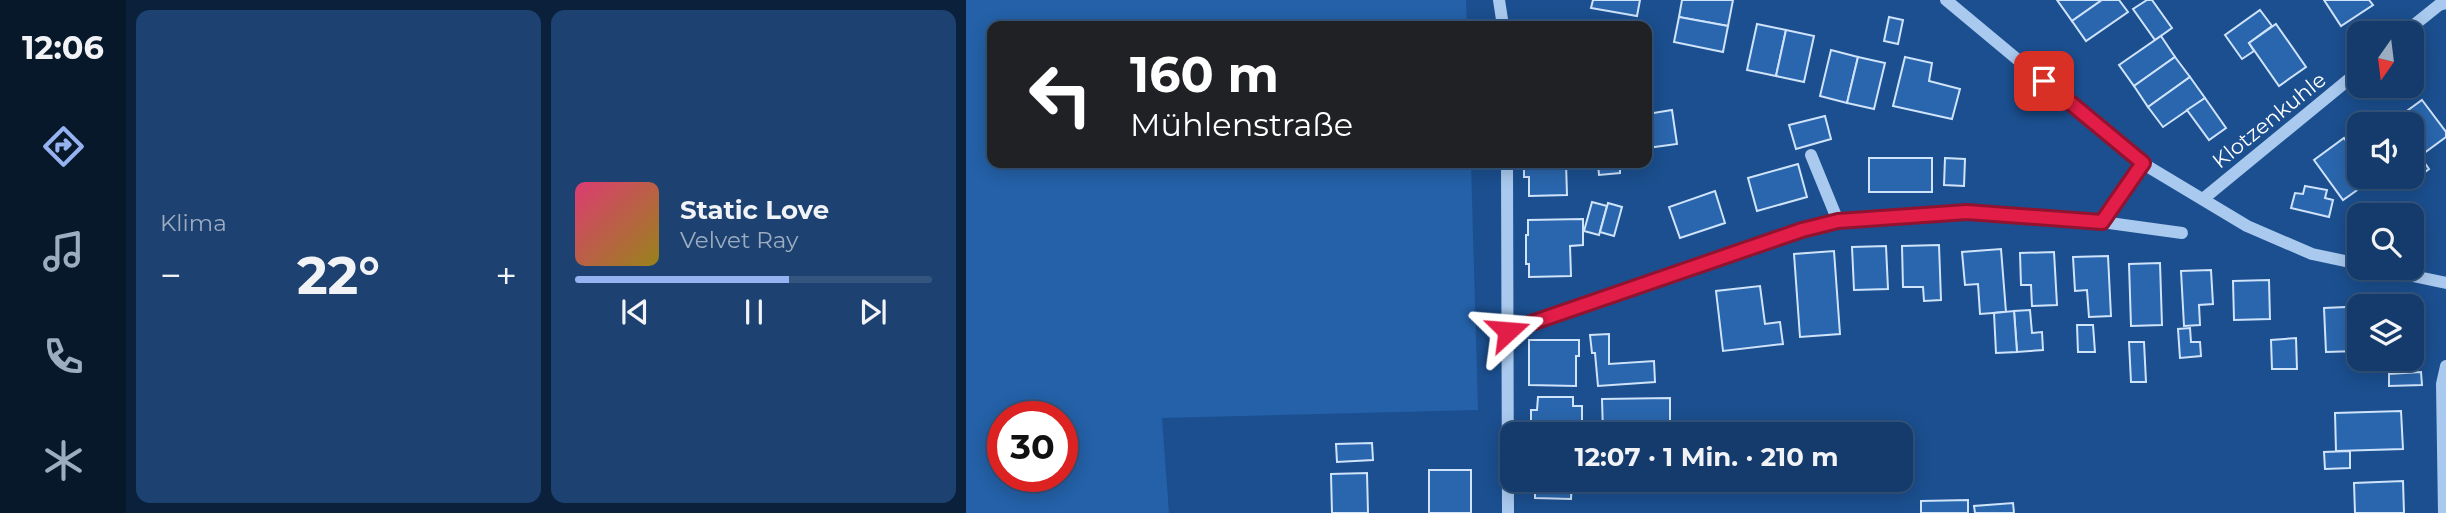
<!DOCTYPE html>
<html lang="de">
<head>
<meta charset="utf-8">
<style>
	:root { --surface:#143b6b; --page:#1d4271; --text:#f1f3f6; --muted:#9dadc1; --line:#33557e; --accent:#95b2f1 }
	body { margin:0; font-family:Montserrat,sans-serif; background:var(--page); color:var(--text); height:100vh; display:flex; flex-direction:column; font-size:26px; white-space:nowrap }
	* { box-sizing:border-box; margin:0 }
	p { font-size:23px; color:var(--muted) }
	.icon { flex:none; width:38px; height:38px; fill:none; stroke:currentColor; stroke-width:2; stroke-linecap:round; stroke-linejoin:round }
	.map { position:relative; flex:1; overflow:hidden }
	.drawer { display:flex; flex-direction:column; gap:10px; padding:10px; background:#0b203b; width:840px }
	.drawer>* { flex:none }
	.guide { position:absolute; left:21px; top:21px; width:665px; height:147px; border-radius:14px; box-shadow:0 4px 18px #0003,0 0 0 2px var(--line); background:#202124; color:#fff; overflow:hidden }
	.needle { width:46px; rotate:194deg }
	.fabs { position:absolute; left:1381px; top:21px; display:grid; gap:14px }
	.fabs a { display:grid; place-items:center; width:77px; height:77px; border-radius:14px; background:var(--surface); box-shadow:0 4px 18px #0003,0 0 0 2px var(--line); font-size:35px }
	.speed { position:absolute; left:21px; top:401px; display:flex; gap:14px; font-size:35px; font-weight:700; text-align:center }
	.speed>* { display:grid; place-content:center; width:91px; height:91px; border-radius:50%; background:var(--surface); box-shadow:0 4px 18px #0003,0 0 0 2px var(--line); line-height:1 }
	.speed .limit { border:10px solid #d22; background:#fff; color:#111 }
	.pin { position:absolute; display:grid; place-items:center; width:60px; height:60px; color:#fff; margin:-30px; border-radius:14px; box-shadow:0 4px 10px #0006 }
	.me { position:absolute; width:77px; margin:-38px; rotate:71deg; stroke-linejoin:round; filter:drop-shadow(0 0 5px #0008) }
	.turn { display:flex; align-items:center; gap:24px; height:147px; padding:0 28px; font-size:32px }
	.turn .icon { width:91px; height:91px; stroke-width:2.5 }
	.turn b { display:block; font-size:49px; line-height:60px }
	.big { font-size:52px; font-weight:700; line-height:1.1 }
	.drawer .tile { flex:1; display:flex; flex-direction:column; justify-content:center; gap:10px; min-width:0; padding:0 24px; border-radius:14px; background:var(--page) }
	.song { display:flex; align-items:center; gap:21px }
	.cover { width:84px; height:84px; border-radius:10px; background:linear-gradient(135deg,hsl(340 70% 55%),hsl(50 70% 35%)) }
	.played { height:7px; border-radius:4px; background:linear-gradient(90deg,var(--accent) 60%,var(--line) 60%) }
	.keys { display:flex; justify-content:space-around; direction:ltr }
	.heat { display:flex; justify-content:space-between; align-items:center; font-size:38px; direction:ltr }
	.drawer .tiles { flex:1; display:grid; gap:10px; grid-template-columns:repeat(2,1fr) }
	.trip { position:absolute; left:534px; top:422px; width:413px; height:70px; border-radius:14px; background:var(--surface); box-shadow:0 4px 18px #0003,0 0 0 2px var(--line); font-weight:700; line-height:70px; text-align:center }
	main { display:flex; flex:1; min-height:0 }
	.menu { display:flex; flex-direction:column; width:126px; justify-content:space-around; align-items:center; background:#08182b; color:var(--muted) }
	.menu .icon { width:49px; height:49px }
	.menu .on { color:var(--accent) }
	.menu b { font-size:32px; color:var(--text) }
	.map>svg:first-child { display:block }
	.green { fill:#2461a8; fill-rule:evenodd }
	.building { fill:#2a66ad; stroke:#cfe3fa; stroke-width:2 }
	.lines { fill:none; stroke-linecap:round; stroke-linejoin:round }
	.minor { stroke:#a9c9ee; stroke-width:12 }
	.route-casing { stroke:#92132f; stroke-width:18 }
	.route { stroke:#e11d48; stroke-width:12 }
	.labels { text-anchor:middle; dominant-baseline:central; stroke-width:7; stroke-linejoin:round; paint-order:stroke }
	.street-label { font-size:21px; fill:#fff; stroke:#1b4f8f }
</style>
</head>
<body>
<main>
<nav class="menu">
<b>12:06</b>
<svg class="icon on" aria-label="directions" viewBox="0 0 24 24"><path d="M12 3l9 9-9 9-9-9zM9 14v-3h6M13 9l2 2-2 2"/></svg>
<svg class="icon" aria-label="music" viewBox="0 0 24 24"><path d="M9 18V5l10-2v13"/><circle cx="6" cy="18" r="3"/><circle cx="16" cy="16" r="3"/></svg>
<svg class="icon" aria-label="phone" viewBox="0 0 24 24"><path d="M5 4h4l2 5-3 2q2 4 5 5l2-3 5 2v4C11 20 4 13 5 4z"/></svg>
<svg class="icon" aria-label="climate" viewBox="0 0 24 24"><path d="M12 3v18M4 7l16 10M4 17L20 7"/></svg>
</nav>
<section class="drawer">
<div class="tiles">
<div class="tile"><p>Klima</p>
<div class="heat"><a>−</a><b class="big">22°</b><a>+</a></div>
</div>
<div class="tile">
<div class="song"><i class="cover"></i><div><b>Static Love</b><p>Velvet Ray</p></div></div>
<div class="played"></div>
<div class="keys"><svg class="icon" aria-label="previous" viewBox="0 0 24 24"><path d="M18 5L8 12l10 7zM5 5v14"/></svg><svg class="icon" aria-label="pause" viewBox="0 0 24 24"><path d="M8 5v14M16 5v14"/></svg><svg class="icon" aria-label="next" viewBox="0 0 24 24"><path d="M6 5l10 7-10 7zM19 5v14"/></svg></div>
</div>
</div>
</section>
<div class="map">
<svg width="1480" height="513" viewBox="0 0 1480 513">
	<rect width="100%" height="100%" fill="#1b4f8f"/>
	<!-- green -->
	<path class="green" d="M0,0H500L501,26H26V163H505L512,410L196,418L203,513H0ZM37,416H96V476H37Z"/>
	<!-- building -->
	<g class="building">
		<polygon points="627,0 674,0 671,16 625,8"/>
		<polygon points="716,0 767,0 762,26 713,17"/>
		<polygon points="1091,0 1136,0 1106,21"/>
		<polygon points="1136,0 1153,0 1162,12 1120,41 1106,21"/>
		<polygon points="1181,0 1186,0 1206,28 1189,40 1167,9"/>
		<polygon points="1358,0 1403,0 1407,5 1375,26"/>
		<polygon points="1294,10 1306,26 1283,43 1288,51 1276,59 1259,35"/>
		<polygon points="713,17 762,26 757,52 708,42"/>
		<polygon points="923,17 937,20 932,44 918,41"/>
		<polygon points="791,24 820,30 810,76 781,70"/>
		<polygon points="1310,24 1340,67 1313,86 1283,43"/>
		<polygon points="820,30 848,36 838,82 810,76"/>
		<polygon points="1195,36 1209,57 1168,86 1153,65"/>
		<polygon points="865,50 892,57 881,103 854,96"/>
		<polygon points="892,57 919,63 908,109 881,103"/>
		<polygon points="939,57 966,63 963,81 994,89 986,119 927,106"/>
		<polygon points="1209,57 1224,77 1182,107 1168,86"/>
		<polygon points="1224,77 1239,98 1197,127 1182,107"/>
		<polygon points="1239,98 1260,128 1243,140 1221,110"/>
		<polygon points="1456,100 1480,132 1480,137 1454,156 1446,145 1446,124 1430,124 1427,121"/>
		<polygon points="706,110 711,144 681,148 681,114"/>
		<polygon points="859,116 865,139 830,149 823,125"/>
		<polygon points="1378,138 1393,159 1393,177 1407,179 1377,200 1348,160"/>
		<polygon points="1446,145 1463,169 1439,187 1431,177 1446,177"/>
		<rect x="903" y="158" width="63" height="34"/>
		<polygon points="979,158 999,159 998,186 978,185"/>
		<polygon points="558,163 600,163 601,195 563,196 563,177 558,177"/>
		<polygon points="632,163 654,163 654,173 633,175"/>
		<polygon points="832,164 841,197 791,211 782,178"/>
		<polygon points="1339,186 1361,190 1359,198 1367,200 1363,217 1325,208 1329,193 1337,194"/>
		<polygon points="749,191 759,223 714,238 703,207"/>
		<polygon points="626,202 641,206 633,235 618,231"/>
		<polygon points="642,203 656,207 648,236 634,232"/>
		<polygon points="617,219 617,245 604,246 605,276 563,277 563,264 560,264 560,235 562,235 562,220"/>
		<polygon points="973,245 975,300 958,301 957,287 937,287 936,246"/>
		<polygon points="920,246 922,289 888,290 886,247"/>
		<polygon points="1035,249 1040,312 1014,314 1012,284 999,285 996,252"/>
		<polygon points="868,251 874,334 834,337 828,254"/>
		<polygon points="1088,252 1091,305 1066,306 1065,285 1055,285 1054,253"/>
		<polygon points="1142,256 1145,316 1123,317 1121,290 1109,291 1107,257"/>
		<polygon points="1194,263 1196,325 1165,326 1163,264"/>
		<polygon points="1245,270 1247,304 1233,305 1234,325 1218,326 1215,271"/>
		<polygon points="1303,280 1304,319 1268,320 1267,281"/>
		<polygon points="794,286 799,324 814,322 817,344 757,351 750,291"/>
		<polygon points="1393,306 1393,351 1360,352 1358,308 1403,306"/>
		<polygon points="1064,310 1066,333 1076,332 1077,350 1051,352 1048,311"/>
		<polygon points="1048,311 1051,352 1030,353 1028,313"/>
		<polygon points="1111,325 1127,325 1129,352 1112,352"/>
		<polygon points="1224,328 1225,342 1234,342 1235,356 1214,358 1212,329"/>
		<polygon points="643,334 643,364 688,361 689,382 632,386 629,353 626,353 624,335"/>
		<polygon points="1330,338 1331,369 1306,369 1305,340"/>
		<polygon points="563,340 613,340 613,356 610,356 610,386 563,385"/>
		<polygon points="1163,342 1178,342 1180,382 1165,382"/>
		<polygon points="1455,372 1456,385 1423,386 1423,374"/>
		<polygon points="572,397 607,397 607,406 616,406 616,431 607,431 607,434 571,434 571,425 565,425 565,410 571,410"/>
		<polygon points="704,398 704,433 637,433 636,399"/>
		<polygon points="1435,411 1437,449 1370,451 1369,413"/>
		<polygon points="406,443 407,460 371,462 370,444"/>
		<polygon points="1384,451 1384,468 1359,469 1358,452"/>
		<rect x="463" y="470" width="42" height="43"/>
		<polygon points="401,473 402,513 366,513 365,474"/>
		<polygon points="561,480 606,480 605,499 569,498 569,485 561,485"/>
		<polygon points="1437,481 1438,513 1389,513 1388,483"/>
		<polygon points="1002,500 1002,513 955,513 955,501"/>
		<polygon points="1047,503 1048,513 1009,513 1008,506"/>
	</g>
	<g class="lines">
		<!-- minor -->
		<g class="minor">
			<polyline points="533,0 537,26"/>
			<polyline points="980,0 1176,163"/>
			<polyline points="1438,33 1473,5 1480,3"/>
			<polyline points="845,155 872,221"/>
			<polyline points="541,163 542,513"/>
			<polyline points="1237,199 1393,71"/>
			<polyline points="1136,222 1216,233"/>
			<polyline points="1409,268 1480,283"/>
			<path d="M542,331L836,230C934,205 1037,214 1136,222L1176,163L1281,226L1346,254L1393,264"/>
			<polyline points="1478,513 1476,384 1480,366"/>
		</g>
	</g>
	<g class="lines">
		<!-- route casing -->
		<g class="route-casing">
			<polyline id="route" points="542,331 836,230 872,221 1001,212 1136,222 1177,163 1078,81"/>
		</g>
		<!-- route -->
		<use href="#route" class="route"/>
	</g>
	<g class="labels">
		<!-- street labels -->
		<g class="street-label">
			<text transform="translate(1303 120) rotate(-39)">Klotzenkuhle</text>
		</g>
	</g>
</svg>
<div class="fabs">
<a><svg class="needle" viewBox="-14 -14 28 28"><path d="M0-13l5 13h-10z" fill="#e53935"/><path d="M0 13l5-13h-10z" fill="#9dadc1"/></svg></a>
<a><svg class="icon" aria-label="sound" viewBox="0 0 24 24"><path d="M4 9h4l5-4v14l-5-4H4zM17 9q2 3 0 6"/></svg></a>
<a><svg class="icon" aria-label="search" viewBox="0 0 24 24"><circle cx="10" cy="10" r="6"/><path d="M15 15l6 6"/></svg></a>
<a><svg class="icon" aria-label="layers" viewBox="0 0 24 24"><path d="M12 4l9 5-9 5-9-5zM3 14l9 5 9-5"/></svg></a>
</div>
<div class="speed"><div class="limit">30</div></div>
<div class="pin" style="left:1078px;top:81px;background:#d93025"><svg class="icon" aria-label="arrive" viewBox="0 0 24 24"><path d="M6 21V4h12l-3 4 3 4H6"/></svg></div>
<svg class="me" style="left:542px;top:331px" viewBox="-20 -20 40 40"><path d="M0-17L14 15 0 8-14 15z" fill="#e11d48" stroke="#fff" stroke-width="4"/></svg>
<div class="trip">12:07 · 1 Min. · 210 m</div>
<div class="guide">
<div class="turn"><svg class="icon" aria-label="left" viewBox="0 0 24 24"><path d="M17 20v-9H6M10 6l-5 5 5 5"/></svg><div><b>160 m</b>Mühlenstraße</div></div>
</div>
</div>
</main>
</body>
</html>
